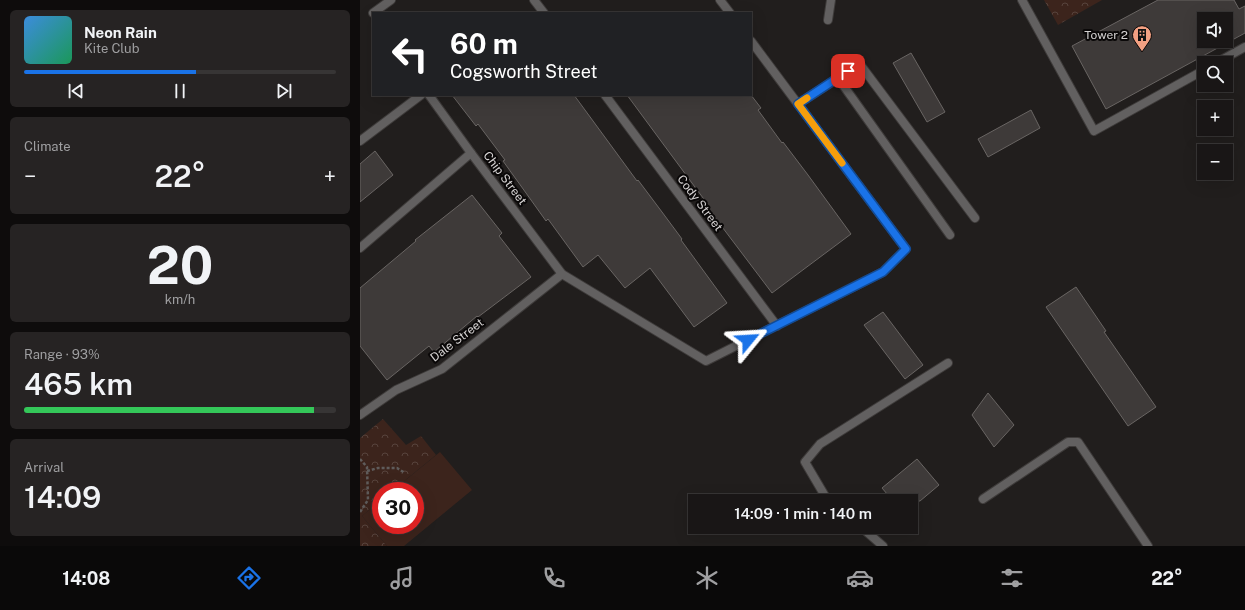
<!DOCTYPE html>
<html lang="en">
<head>
<meta charset="utf-8">
<style>
	:root { --surface:#191616; --page:#262323; --text:#f1f3f6; --muted:#9f9fa1; --line:#373535; --accent:#1a73e8 }
	body { margin:0; font-family:"Public Sans",sans-serif; background:var(--page); color:var(--text); height:100vh; display:flex; flex-direction:column; font-size:15px; white-space:nowrap }
	* { box-sizing:border-box; margin:0 }
	p { font-size:13px; color:var(--muted) }
	.icon { flex:none; width:22px; height:22px; fill:none; stroke:currentColor; stroke-width:2; stroke-linecap:round; stroke-linejoin:round }
	.map { position:relative; flex:1; overflow:hidden }
	.side { display:flex; flex-direction:column; gap:10px; padding:10px; background:#0e0c0c; width:360px }
	.side>* { flex:none }
	.top-card { position:absolute; left:12px; top:12px; width:380px; height:84px; border-radius:0px; box-shadow:0 4px 16px #0002,0 0 0 1px var(--line); background:#202124; color:#fff; overflow:hidden }
	.tools { position:absolute; left:837px; top:12px; display:grid; gap:8px }
	.tools a { display:grid; place-items:center; width:36px; height:36px; border-radius:0px; background:var(--surface); box-shadow:0 4px 16px #0002,0 0 0 1px var(--line); font-size:20px }
	.speed { position:absolute; left:12px; top:482px; display:flex; gap:8px; font-size:20px; font-weight:700; text-align:center }
	.speed>* { display:grid; place-content:center; width:52px; height:52px; border-radius:50%; background:var(--surface); box-shadow:0 4px 16px #0002,0 0 0 1px var(--line); line-height:1 }
	.speed .limit { border:6px solid #d22; background:#fff; color:#111 }
	.pin { position:absolute; display:grid; place-items:center; width:34px; height:34px; color:#fff; margin:-17px; border-radius:8px; box-shadow:0 2px 6px #0006 }
	.me { position:absolute; width:44px; margin:-22px; rotate:63deg; stroke-linejoin:round; filter:drop-shadow(0 0 3px #0008) }
	.turn { display:flex; align-items:center; gap:14px; height:84px; padding:0 12px; font-size:18px }
	.turn .icon { width:52px; height:52px; stroke-width:2.5 }
	.turn b { display:block; font-size:28px; line-height:34px }
	.big { font-size:30px; font-weight:600; line-height:1.1 }
	.side .tile { flex:1; display:flex; flex-direction:column; justify-content:center; gap:6px; min-width:0; padding:0 14px; border-radius:6px; background:var(--page) }
	.side .dial { align-items:center; gap:0 }
	.dial b { font-size:52px; line-height:1 }
	.song { display:flex; align-items:center; gap:12px }
	.cover { width:48px; height:48px; border-radius:6px; background:linear-gradient(135deg,hsl(210 70% 55%),hsl(150 70% 35%)) }
	.played { height:4px; border-radius:2px; background:linear-gradient(90deg,var(--accent) 55%,var(--line) 55%) }
	.keys { display:flex; justify-content:space-around; direction:ltr }
	.heat { display:flex; justify-content:space-between; align-items:center; font-size:22px; direction:ltr }
	.charge { height:6px; border-radius:3px; background:linear-gradient(90deg,#34c759 93%,var(--line) 0) }
	.trip { position:absolute; left:328px; top:494px; width:230px; height:40px; border-radius:0px; background:var(--surface); box-shadow:0 4px 16px #0002,0 0 0 1px var(--line); font-weight:600; line-height:40px; text-align:center }
	.tabs { display:flex; height:64px; justify-content:space-around; align-items:center; background:#0a0909; color:var(--muted) }
	.tabs .icon { width:28px; height:28px }
	.tabs .on { color:var(--accent) }
	.tabs b { font-size:18px; color:var(--text) }
	main { display:flex; flex:1; min-height:0 }
	.map>svg:first-child { display:block }
	.park { fill:url(#park-crowns) }
	.pitch { fill:#3c241c }
	.building { fill:#3e3a39; stroke:#696563; fill-rule:evenodd }
	.lines { fill:none; stroke-linecap:round; stroke-linejoin:round }
	.lane-casing { stroke:#3e3b3a; stroke-width:10 }
	.street-casing { stroke:#3e3b3a; stroke-width:10 }
	.path { stroke:#5f5c5b; stroke-width:2.5; stroke-dasharray:3 2; stroke-linecap:butt }
	.lane { stroke:#626060; stroke-width:8 }
	.street { stroke:#626060; stroke-width:8 }
	.route-casing { stroke:#114b97; stroke-width:10 }
	.route { stroke:#1a73e8; stroke-width:7 }
	.slow { stroke:#f59e0b; stroke-width:7 }
	.labels { text-anchor:middle; dominant-baseline:central; stroke-width:4; stroke-linejoin:round; paint-order:stroke }
	.poi-label { font-size:12px; fill:#d6d3d3; stroke:#0a0808; text-anchor:end }
	.street-label { font-size:12px; fill:#d6d3d3; stroke:#0a0808 }
</style>
</head>
<body>
<main>
<section class="side">
<div class="tile">
<div class="song"><i class="cover"></i><div><b>Neon Rain</b><p>Kite Club</p></div></div>
<div class="played"></div>
<div class="keys"><svg class="icon" aria-label="previous" viewBox="0 0 24 24"><path d="M18 5L8 12l10 7zM5 5v14"/></svg><svg class="icon" aria-label="pause" viewBox="0 0 24 24"><path d="M8 5v14M16 5v14"/></svg><svg class="icon" aria-label="next" viewBox="0 0 24 24"><path d="M6 5l10 7-10 7zM19 5v14"/></svg></div>
</div>
<div class="tile"><p>Climate</p>
<div class="heat"><a>−</a><b class="big">22°</b><a>+</a></div>
</div>
<div class="tile dial"><b>20</b><p>km/h</p></div>
<div class="tile"><p>Range · 93%</p><b class="big">465 km</b><div class="charge"></div></div>
<div class="tile"><p>Arrival</p><b class="big">14:09</b></div>
</section>
<div class="map">
<svg width="885" height="546" viewBox="0 0 885 546">
	<defs>
		<pattern id="park-crowns" width="20" height="18" patternUnits="userSpaceOnUse"><rect width="20" height="18" fill="#3c241c"/><path d="M2 6a3 3 0 1 1 6 0M12 15a3 3 0 1 1 6 0" fill="none" stroke="#57433c"/></pattern>
	</defs>
	<rect width="100%" height="100%" fill="#211e1d"/>
	<!-- park -->
	<g class="park">
		<polygon points="684,0 742,0 698,25"/>
		<polygon points="23,419 46,445 61,436 76,455 32,491 21,491 21,500 2,516 27,546 0,546 0,438"/>
	</g>
	<!-- pitch -->
	<polygon class="pitch" points="80,452 112,490 44,546 27,546 2,516 21,500 21,525 55,525 55,491 32,491"/>
	<!-- building -->
	<g class="building">
		<path d="M798,0H874L879,9L885,6V33L746,109L712,46ZM844,19H866V41H844Z"/>
		<polygon points="551,53 585,112 567,122 533,63"/>
		<polygon points="92,95 214,95 277,181 278,180 302,212 322,239 321,240 367,303 334,327 290,268 265,288 238,255 223,267 188,219 186,221 166,193 143,161 145,160 118,124 116,126"/>
		<polygon points="267,95 391,95 401,108 398,110 422,143 423,142 448,175 491,234 412,293 344,203 346,202"/>
		<polygon points="671,110 680,128 628,157 618,139"/>
		<polygon points="15,151 33,175 0,202 0,164"/>
		<polygon points="112,195 142,233 139,236 171,277 118,317 117,316 74,352 69,346 27,380 0,346 0,288 56,241 55,240"/>
		<polygon points="716,287 746,331 744,332 796,407 768,426 686,307"/>
		<polygon points="523,312 563,365 545,379 504,325"/>
		<polygon points="628,393 654,425 634,447 612,415"/>
		<polygon points="557,459 579,485 560,501 533,501 522,488"/>
	</g>
	<g class="lines">
		<!-- lane casing -->
		<g class="lane-casing">
			<g id="lane">
				<polyline points="662,0 734,131 844,70"/>
				<polyline points="468,20 471,0"/>
				<polyline points="856,63 885,47"/>
				<polyline points="623,499 708,442 718,442 788,546"/>
			</g>
		</g>
		<!-- street casing -->
		<g class="street-casing">
			<g id="street">
				<polyline points="174,0 184,13"/>
				<polyline points="360,0 370,13"/>
				<polyline points="13,13 31,0"/>
				<polyline points="478,78 499,63 615,218"/>
				<polyline points="69,95 111,153 202,274 346,361 523,272 546,249 391,41"/>
				<polyline points="245,95 417,326"/>
				<polyline points="438,104 478,78 590,235"/>
				<polyline points="0,141 61,95"/>
				<polyline points="0,248 111,153"/>
				<polyline points="0,415 36,390 82,369 202,274"/>
				<polyline points="472,501 465,496 445,462 460,444 588,363"/>
				<polyline points="501,527 523,546"/>
			</g>
		</g>
		<!-- path -->
		<g class="path">
			<polyline points="0,459 7,467 8,500 0,512"/>
			<polyline points="7,471 18,468 37,468 45,473"/>
		</g>
		<!-- lane -->
		<use href="#lane" class="lane"/>
		<!-- street -->
		<use href="#street" class="street"/>
	</g>
	<g class="lines">
		<!-- route casing -->
		<g class="route-casing">
			<polyline id="route" points="388,340 523,272 546,249 438,104 488,71"/>
		</g>
		<!-- route -->
		<use href="#route" class="route"/>
		<!-- slow -->
		<polyline class="slow" points="447,98 438,104 482,163"/>
	</g>
	<!-- icons -->
	<defs>
		<g id="building-pin" transform="scale(1)"><path d="M0 17L-7.5 6A9.5 9.5 0 1 1 7.5 6Z" fill="#f3a082" stroke="#0a0808"/><path d="M-4-6H4V6H1V3H-1V6H-4ZM-2.5-4.3h1.7v1.8h-1.7ZM.8-4.3h1.7v1.8H.8ZM-2.5-1h1.7V.8h-1.7ZM.8-1h1.7V.8H.8Z" fill="#111"/></g>
	</defs>
	<g fill-rule="evenodd">
		<use href="#building-pin" x="782" y="35"/>
	</g>
	<g class="labels">
		<!-- poi labels -->
		<g class="poi-label">
			<text x="768" y="35">Tower 2</text>
		</g>
		<!-- street labels -->
		<g class="street-label">
			<text transform="translate(145 178) rotate(53)">Chip Street</text>
			<text transform="translate(340 203) rotate(53)">Cody Street</text>
			<text transform="translate(97 340) rotate(-37)">Dale Street</text>
		</g>
	</g>
</svg>
<div class="tools">
<a><svg class="icon" aria-label="sound" viewBox="0 0 24 24"><path d="M4 9h4l5-4v14l-5-4H4zM17 9q2 3 0 6"/></svg></a>
<a><svg class="icon" aria-label="search" viewBox="0 0 24 24"><circle cx="10" cy="10" r="6"/><path d="M15 15l6 6"/></svg></a>
<a>+</a>
<a>−</a>
</div>
<div class="speed"><div class="limit">30</div></div>
<div class="pin" style="left:488px;top:71px;background:#d93025"><svg class="icon" aria-label="arrive" viewBox="0 0 24 24"><path d="M6 21V4h12l-3 4 3 4H6"/></svg></div>
<svg class="me" style="left:388px;top:340px" viewBox="-20 -20 40 40"><path d="M0-17L14 15 0 8-14 15z" fill="#1a73e8" stroke="#fff" stroke-width="4"/></svg>
<div class="trip">14:09 · 1 min · 140 m</div>
<div class="top-card">
<div class="turn"><svg class="icon" aria-label="left" viewBox="0 0 24 24"><path d="M17 20v-9H6M10 6l-5 5 5 5"/></svg><div><b>60 m</b>Cogsworth Street</div></div>
</div>
</div>
</main>
<nav class="tabs">
<b>14:08</b>
<svg class="icon on" aria-label="directions" viewBox="0 0 24 24"><path d="M12 3l9 9-9 9-9-9zM9 14v-3h6M13 9l2 2-2 2"/></svg>
<svg class="icon" aria-label="music" viewBox="0 0 24 24"><path d="M9 18V5l10-2v13"/><circle cx="6" cy="18" r="3"/><circle cx="16" cy="16" r="3"/></svg>
<svg class="icon" aria-label="phone" viewBox="0 0 24 24"><path d="M5 4h4l2 5-3 2q2 4 5 5l2-3 5 2v4C11 20 4 13 5 4z"/></svg>
<svg class="icon" aria-label="climate" viewBox="0 0 24 24"><path d="M12 3v18M4 7l16 10M4 17L20 7"/></svg>
<svg class="icon" aria-label="car" viewBox="0 0 24 24"><path d="M5 17H2v-5l4-1 3-4h7l3 4 3 1v5h-3M9 17h6M6 11h13"/><circle cx="7" cy="17" r="2"/><circle cx="17" cy="17" r="2"/></svg>
<svg class="icon" aria-label="filters" viewBox="0 0 24 24"><path d="M4 7h16M4 17h16"/><circle cx="9" cy="7" r="2"/><circle cx="15" cy="17" r="2"/></svg>
<b>22°</b>
</nav>
</body>
</html>
